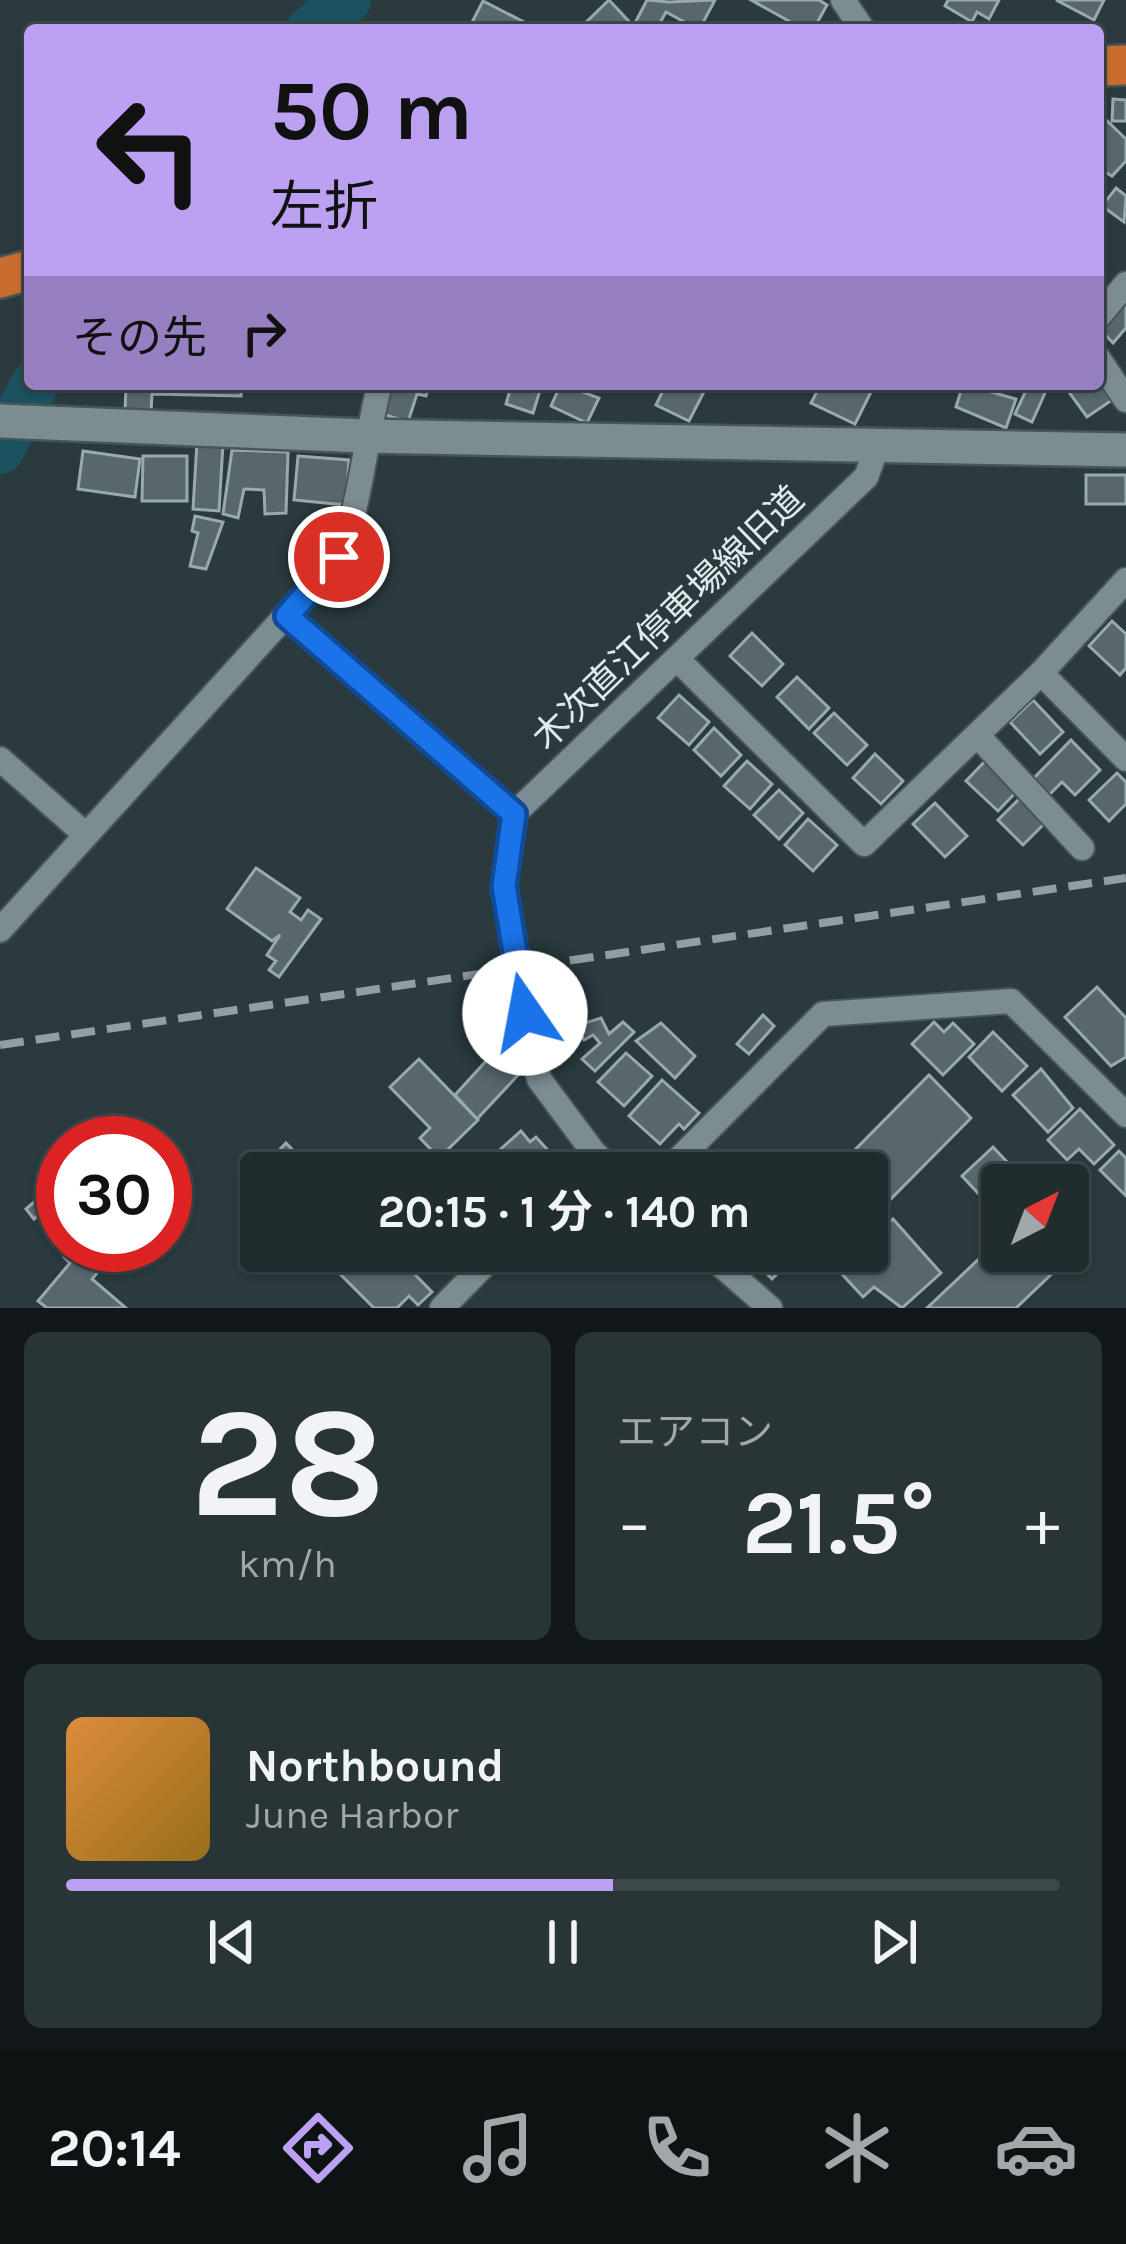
<!DOCTYPE html>
<html lang="ja">
<head>
<meta charset="utf-8">
<style>
	:root { --surface:#202c2e; --page:#283436; --text:#f1f3f6; --muted:#a2a7aa; --line:#3d484a; --accent:#bca0f2 }
	body { margin:0; font-family:Karla,"Noto Sans JP",sans-serif; background:var(--page); color:var(--text); height:100vh; display:flex; flex-direction:column; font-size:45px; white-space:nowrap }
	* { box-sizing:border-box; margin:0 }
	p { font-size:39px; color:var(--muted) }
	.icon { flex:none; width:66px; height:66px; fill:none; stroke:currentColor; stroke-width:2; stroke-linecap:round; stroke-linejoin:round }
	.map { position:relative; height:1308px; overflow:hidden }
	.details { display:flex; flex-direction:column; gap:24px; padding:24px; background:#121819; flex:1 }
	.details>* { flex:none }
	.hud { position:absolute; left:24px; top:24px; width:1080px; height:366px; border-radius:12px; box-shadow:0 3px 9px #0004,0 0 0 3px var(--line); background:#bca0f2; color:#111; overflow:hidden }
	.needle { width:78px; rotate:42deg }
	.fabs { position:absolute; left:981px; top:1164px; display:grid; gap:24px }
	.fabs a { display:grid; place-items:center; width:108px; height:108px; border-radius:12px; background:var(--surface); box-shadow:0 3px 9px #0004,0 0 0 3px var(--line); font-size:60px }
	.speed { position:absolute; left:36px; top:1116px; display:flex; gap:24px; font-size:60px; font-weight:700; text-align:center }
	.speed>* { display:grid; place-content:center; width:156px; height:156px; border-radius:50%; background:var(--surface); box-shadow:0 3px 9px #0004,0 0 0 3px var(--line); line-height:1 }
	.speed .limit { border:18px solid #d22; background:#fff; color:#111 }
	.pin { position:absolute; display:grid; place-items:center; width:102px; height:102px; color:#fff; margin:-51px; border:6px solid #fff; border-radius:50%; box-shadow:0 3px 12px #0007 }
	.me { position:absolute; width:132px; margin:-66px; rotate:348deg; stroke-linejoin:round; filter:drop-shadow(0 0 9px #0008) }
	.turn { display:flex; align-items:center; gap:42px; height:252px; padding:0 48px; font-size:54px }
	.turn .icon { width:156px; height:156px; stroke-width:2.5 }
	.turn b { display:block; font-size:84px; line-height:102px }
	.then { display:flex; align-items:center; height:114px; padding:0 48px; background:#0003; gap:24px; font-size:45px }
	.big { font-size:90px; font-weight:700; line-height:1.1 }
	.details .card { flex:1; display:flex; flex-direction:column; justify-content:center; gap:18px; min-width:0; padding:0 42px; border-radius:18px; background:var(--page) }
	.details .dial { align-items:center; gap:0 }
	.dial b { font-size:156px; line-height:1 }
	.song { display:flex; align-items:center; gap:36px }
	.cover { width:144px; height:144px; border-radius:18px; background:linear-gradient(135deg,hsl(30 70% 55%),hsl(40 70% 35%)) }
	.played { height:12px; border-radius:6px; background:linear-gradient(90deg,var(--accent) 55%,var(--line) 55%) }
	.keys { display:flex; justify-content:space-around; direction:ltr }
	.heat { display:flex; justify-content:space-between; align-items:center; font-size:66px; direction:ltr }
	.details .tiles { flex:1; display:grid; gap:24px; grid-template-columns:1fr 1fr }
	.card:last-child { grid-column:span 2 }
	.trip { position:absolute; left:240px; top:1152px; width:648px; height:120px; border-radius:12px; background:var(--surface); box-shadow:0 3px 9px #0004,0 0 0 3px var(--line); font-weight:700; line-height:120px; text-align:center }
	.tab-bar { display:flex; height:192px; justify-content:space-around; align-items:center; background:#0d1212; color:var(--muted) }
	.tab-bar .icon { width:84px; height:84px }
	.tab-bar .selected { color:var(--accent) }
	.tab-bar b { font-size:54px; color:var(--text) }
	.map>svg:first-child { display:block }
	.lines { fill:none; stroke-linecap:round; stroke-linejoin:round }
	.river { stroke:#1a525f; stroke-width:48 }
	.building { fill:#57676c; stroke:#98aaae; stroke-width:3 }
	.minor-casing { stroke:#485558; stroke-width:28 }
	.secondary-casing { stroke:#485558; stroke-width:38 }
	.trunk-casing { stroke:#485558; stroke-width:44 }
	.minor { stroke:#7c8d92; stroke-width:24 }
	.secondary { stroke:#7c8d92; stroke-width:33 }
	.trunk { stroke:#ca6c2e; stroke-width:39 }
	.rail { stroke:#929fa2; stroke-width:8; stroke-dasharray:24 12; stroke-linecap:butt }
	.route-casing { stroke:#114b97; stroke-width:30 }
	.route { stroke:#1a73e8; stroke-width:21 }
	.labels { text-anchor:middle; dominant-baseline:central; stroke-width:12; stroke-linejoin:round; paint-order:stroke }
	.street-label { font-size:36px; fill:#e0eaec; stroke:#2a3a3e }
</style>
</head>
<body>
<div class="map">
<svg width="1126" height="1308" viewBox="0 0 1126 1308">
	<rect width="100%" height="100%" fill="#2a3a3e"/>
	<g class="lines">
		<!-- river -->
		<g class="river">
			<polyline points="310,30 347,0"/>
			<polyline points="0,450 35,384"/>
		</g>
	</g>
	<!-- building -->
	<g class="building">
		<polygon points="609,0 637,30 578,30"/>
		<polygon points="647,0 669,2 715,0 699,30 666,12 656,30 647,30 635,23"/>
		<polygon points="751,0 819,0 827,5 813,30 805,30"/>
		<polygon points="948,0 999,0 989,19 977,12 972,22 945,6"/>
		<polygon points="1056,0 1104,0 1094,20"/>
		<polygon points="483,1 526,23 522,30 468,30"/>
		<polygon points="1113,99 1126,100 1126,121 1112,121"/>
		<polygon points="1101,115 1126,139 1126,161 1112,176 1098,168"/>
		<polygon points="1116,188 1126,196 1124,222 1102,206"/>
		<polygon points="1126,295 1126,328 1113,343 1098,327"/>
		<polygon points="1098,375 1115,398 1087,417 1063,384 1098,384"/>
		<polygon points="126,384 242,384 241,396 152,394 151,412 125,412"/>
		<polygon points="392,384 429,384 426,396 417,394 408,422 382,414"/>
		<polygon points="491,384 542,384 533,413 506,404 510,390"/>
		<polygon points="561,384 599,398 587,423 551,406"/>
		<polygon points="666,384 708,384 689,421 656,405"/>
		<polygon points="821,384 875,384 855,424 811,403"/>
		<polygon points="963,384 1016,399 1006,428 956,407"/>
		<polygon points="1029,384 1049,384 1032,422 1015,414"/>
		<polygon points="197,442 223,444 219,511 193,509"/>
		<polygon points="232,450 288,452 286,513 265,514 264,490 244,489 238,518 223,514"/>
		<polygon points="83,451 140,459 135,497 78,489"/>
		<polygon points="143,456 187,456 187,501 142,501"/>
		<polygon points="298,456 349,460 346,505 294,500"/>
		<rect x="1086" y="475" width="40" height="29"/>
		<polygon points="195,516 223,522 206,569 190,566 198,533 192,531"/>
		<polygon points="1112,621 1126,634 1126,668 1120,675 1089,646"/>
		<polygon points="752,633 783,664 762,686 730,656"/>
		<polygon points="797,677 829,708 809,729 777,697"/>
		<polygon points="679,695 709,722 689,745 658,718"/>
		<polygon points="1033,700 1063,732 1040,754 1010,722"/>
		<polygon points="834,713 867,745 847,765 814,733"/>
		<polygon points="714,728 741,755 721,776 694,750"/>
		<polygon points="1071,740 1100,770 1075,795 1062,782 1049,795 1033,779"/>
		<polygon points="875,754 903,781 881,804 853,778"/>
		<polygon points="989,757 1021,787 998,811 966,781"/>
		<polygon points="747,761 772,784 750,809 724,786"/>
		<polygon points="1117,773 1126,782 1126,804 1109,821 1089,800"/>
		<polygon points="779,790 803,813 779,839 754,815"/>
		<polygon points="1023,795 1048,820 1023,845 998,820"/>
		<polygon points="935,803 967,836 945,857 913,824"/>
		<polygon points="808,819 837,845 813,871 785,845"/>
		<polygon points="256,868 300,898 290,912 301,920 308,910 321,919 279,977 269,970 276,961 267,955 280,935 272,941 227,909"/>
		<polygon points="1097,987 1126,1018 1126,1057 1111,1066 1065,1017"/>
		<polygon points="763,1015 774,1026 749,1054 737,1044"/>
		<polygon points="601,1018 609,1034 623,1022 634,1032 595,1071 582,1059 600,1043 593,1035 584,1040 575,1026"/>
		<polygon points="934,1022 944,1032 953,1023 974,1044 943,1075 912,1044"/>
		<polygon points="661,1023 695,1056 675,1078 636,1041"/>
		<polygon points="993,1032 1027,1066 1002,1091 969,1057"/>
		<polygon points="497,1049 520,1073 477,1119 455,1095"/>
		<polygon points="626,1053 652,1076 624,1106 598,1082"/>
		<polygon points="419,1059 478,1120 439,1158 420,1138 430,1128 390,1087"/>
		<polygon points="1041,1069 1073,1108 1048,1132 1013,1095"/>
		<polygon points="929,1075 971,1118 867,1223 867,1173 832,1173"/>
		<polygon points="662,1080 699,1113 684,1129 679,1124 660,1144 629,1116"/>
		<polygon points="1080,1109 1114,1145 1094,1164 1079,1149 1067,1160 1048,1140"/>
		<polygon points="521,1131 530,1142 536,1137 554,1157 549,1163 553,1173 510,1173 494,1155"/>
		<polygon points="286,1143 315,1173 275,1173 282,1167 272,1158"/>
		<polygon points="993,1147 1029,1185 1002,1185 1002,1219 962,1176"/>
		<polygon points="1119,1151 1126,1158 1126,1196 1100,1170"/>
		<polygon points="51,1187 60,1197 34,1219 26,1209"/>
		<polygon points="893,1219 941,1273 902,1308 874,1287 863,1297 841,1273 853,1262 849,1258 867,1251 867,1243"/>
		<polygon points="1002,1237 1002,1251 1045,1251 1060,1266 1016,1308 927,1308"/>
		<polygon points="75,1245 91,1245 108,1260 92,1279 126,1308 47,1308 38,1301 70,1263 64,1257"/>
		<polygon points="317,1251 392,1251 432,1292 418,1305 409,1296 397,1308 374,1308"/>
		<polygon points="755,1251 800,1251 772,1279 749,1256"/>
	</g>
	<g class="lines">
		<!-- minor casing -->
		<g class="minor-casing">
			<g id="minor">
				<polyline points="843,0 863,30"/>
				<polyline points="1098,317 1126,284"/>
				<polyline points="1098,358 1126,400"/>
				<polyline points="287,617 514,814"/>
				<polyline points="678,660 864,844 1041,673 1126,580"/>
				<polyline points="1041,673 1126,759"/>
				<polyline points="977,735 1082,848"/>
				<polyline points="0,759 86,835"/>
				<path d="M0,930L339,557C362,501 364,442 380,384"/>
				<polyline points="574,1173 594,1153"/>
				<polyline points="616,1173 594,1153 539,1079 504,886 514,814 866,477 879,442"/>
				<polyline points="665,1173 823,1014 1011,1001 1126,1115"/>
				<polyline points="705,1251 770,1308"/>
				<polyline points="442,1308 498,1251"/>
			</g>
		</g>
		<!-- secondary casing -->
		<g class="secondary-casing">
			<polyline id="secondary" points="0,421 365,436 1126,450"/>
		</g>
		<!-- trunk casing -->
		<g class="trunk-casing">
			<g id="trunk">
				<polyline points="1098,66 1126,65"/>
				<polyline points="0,278 30,270"/>
			</g>
		</g>
		<!-- minor -->
		<use href="#minor" class="minor"/>
		<!-- secondary -->
		<use href="#secondary" class="secondary"/>
		<!-- trunk -->
		<use href="#trunk" class="trunk"/>
		<!-- rail -->
		<polyline class="rail" points="0,1045 1126,878"/>
	</g>
	<g class="lines">
		<!-- route casing -->
		<g class="route-casing">
			<polyline id="route" points="339,557 287,616 514,814 504,886 525,1013"/>
		</g>
		<!-- route -->
		<use href="#route" class="route"/>
	</g>
	<g class="labels">
		<!-- street labels -->
		<g class="street-label">
			<text transform="translate(668 618) rotate(-44)">木次直江停車場線旧道</text>
		</g>
	</g>
</svg>
<div class="fabs">
<a><svg class="needle" viewBox="-14 -14 28 28"><path d="M0-13l5 13h-10z" fill="#e53935"/><path d="M0 13l5-13h-10z" fill="#a2a7aa"/></svg></a>
</div>
<div class="speed"><div class="limit">30</div></div>
<div class="pin" style="left:339px;top:557px;background:#d93025"><svg class="icon" aria-label="arrive" viewBox="0 0 24 24"><path d="M6 21V4h12l-3 4 3 4H6"/></svg></div>
<svg class="me" style="left:525px;top:1013px" viewBox="-20 -20 40 40"><circle r="19" fill="#fff"/><path d="M0-13L10 11 0 6-10 11z" fill="#1a73e8"/></svg>
<div class="trip">20:15 · 1 分 · 140 m</div>
<div class="hud">
<div class="turn"><svg class="icon" aria-label="left" viewBox="0 0 24 24"><path d="M17 20v-9H6M10 6l-5 5 5 5"/></svg><div><b>50 m</b>左折</div></div>
<div class="then">その先<svg class="icon" aria-label="right" viewBox="0 0 24 24"><path d="M7 20v-9h11M14 6l5 5-5 5"/></svg></div>
</div>
</div>
<section class="details">
<div class="tiles">
<div class="card dial"><b>28</b><p>km/h</p></div>
<div class="card"><p>エアコン</p>
<div class="heat"><a>−</a><b class="big">21.5°</b><a>+</a></div>
</div>
<div class="card">
<div class="song"><i class="cover"></i><div><b>Northbound</b><p>June Harbor</p></div></div>
<div class="played"></div>
<div class="keys"><svg class="icon" aria-label="previous" viewBox="0 0 24 24"><path d="M18 5L8 12l10 7zM5 5v14"/></svg><svg class="icon" aria-label="pause" viewBox="0 0 24 24"><path d="M8 5v14M16 5v14"/></svg><svg class="icon" aria-label="next" viewBox="0 0 24 24"><path d="M6 5l10 7-10 7zM19 5v14"/></svg></div>
</div>
</div>
</section>
<nav class="tab-bar">
<b>20:14</b>
<svg class="icon selected" aria-label="directions" viewBox="0 0 24 24"><path d="M12 3l9 9-9 9-9-9zM9 14v-3h6M13 9l2 2-2 2"/></svg>
<svg class="icon" aria-label="music" viewBox="0 0 24 24"><path d="M9 18V5l10-2v13"/><circle cx="6" cy="18" r="3"/><circle cx="16" cy="16" r="3"/></svg>
<svg class="icon" aria-label="phone" viewBox="0 0 24 24"><path d="M5 4h4l2 5-3 2q2 4 5 5l2-3 5 2v4C11 20 4 13 5 4z"/></svg>
<svg class="icon" aria-label="climate" viewBox="0 0 24 24"><path d="M12 3v18M4 7l16 10M4 17L20 7"/></svg>
<svg class="icon" aria-label="car" viewBox="0 0 24 24"><path d="M5 17H2v-5l4-1 3-4h7l3 4 3 1v5h-3M9 17h6M6 11h13"/><circle cx="7" cy="17" r="2"/><circle cx="17" cy="17" r="2"/></svg>
</nav>
</body>
</html>
